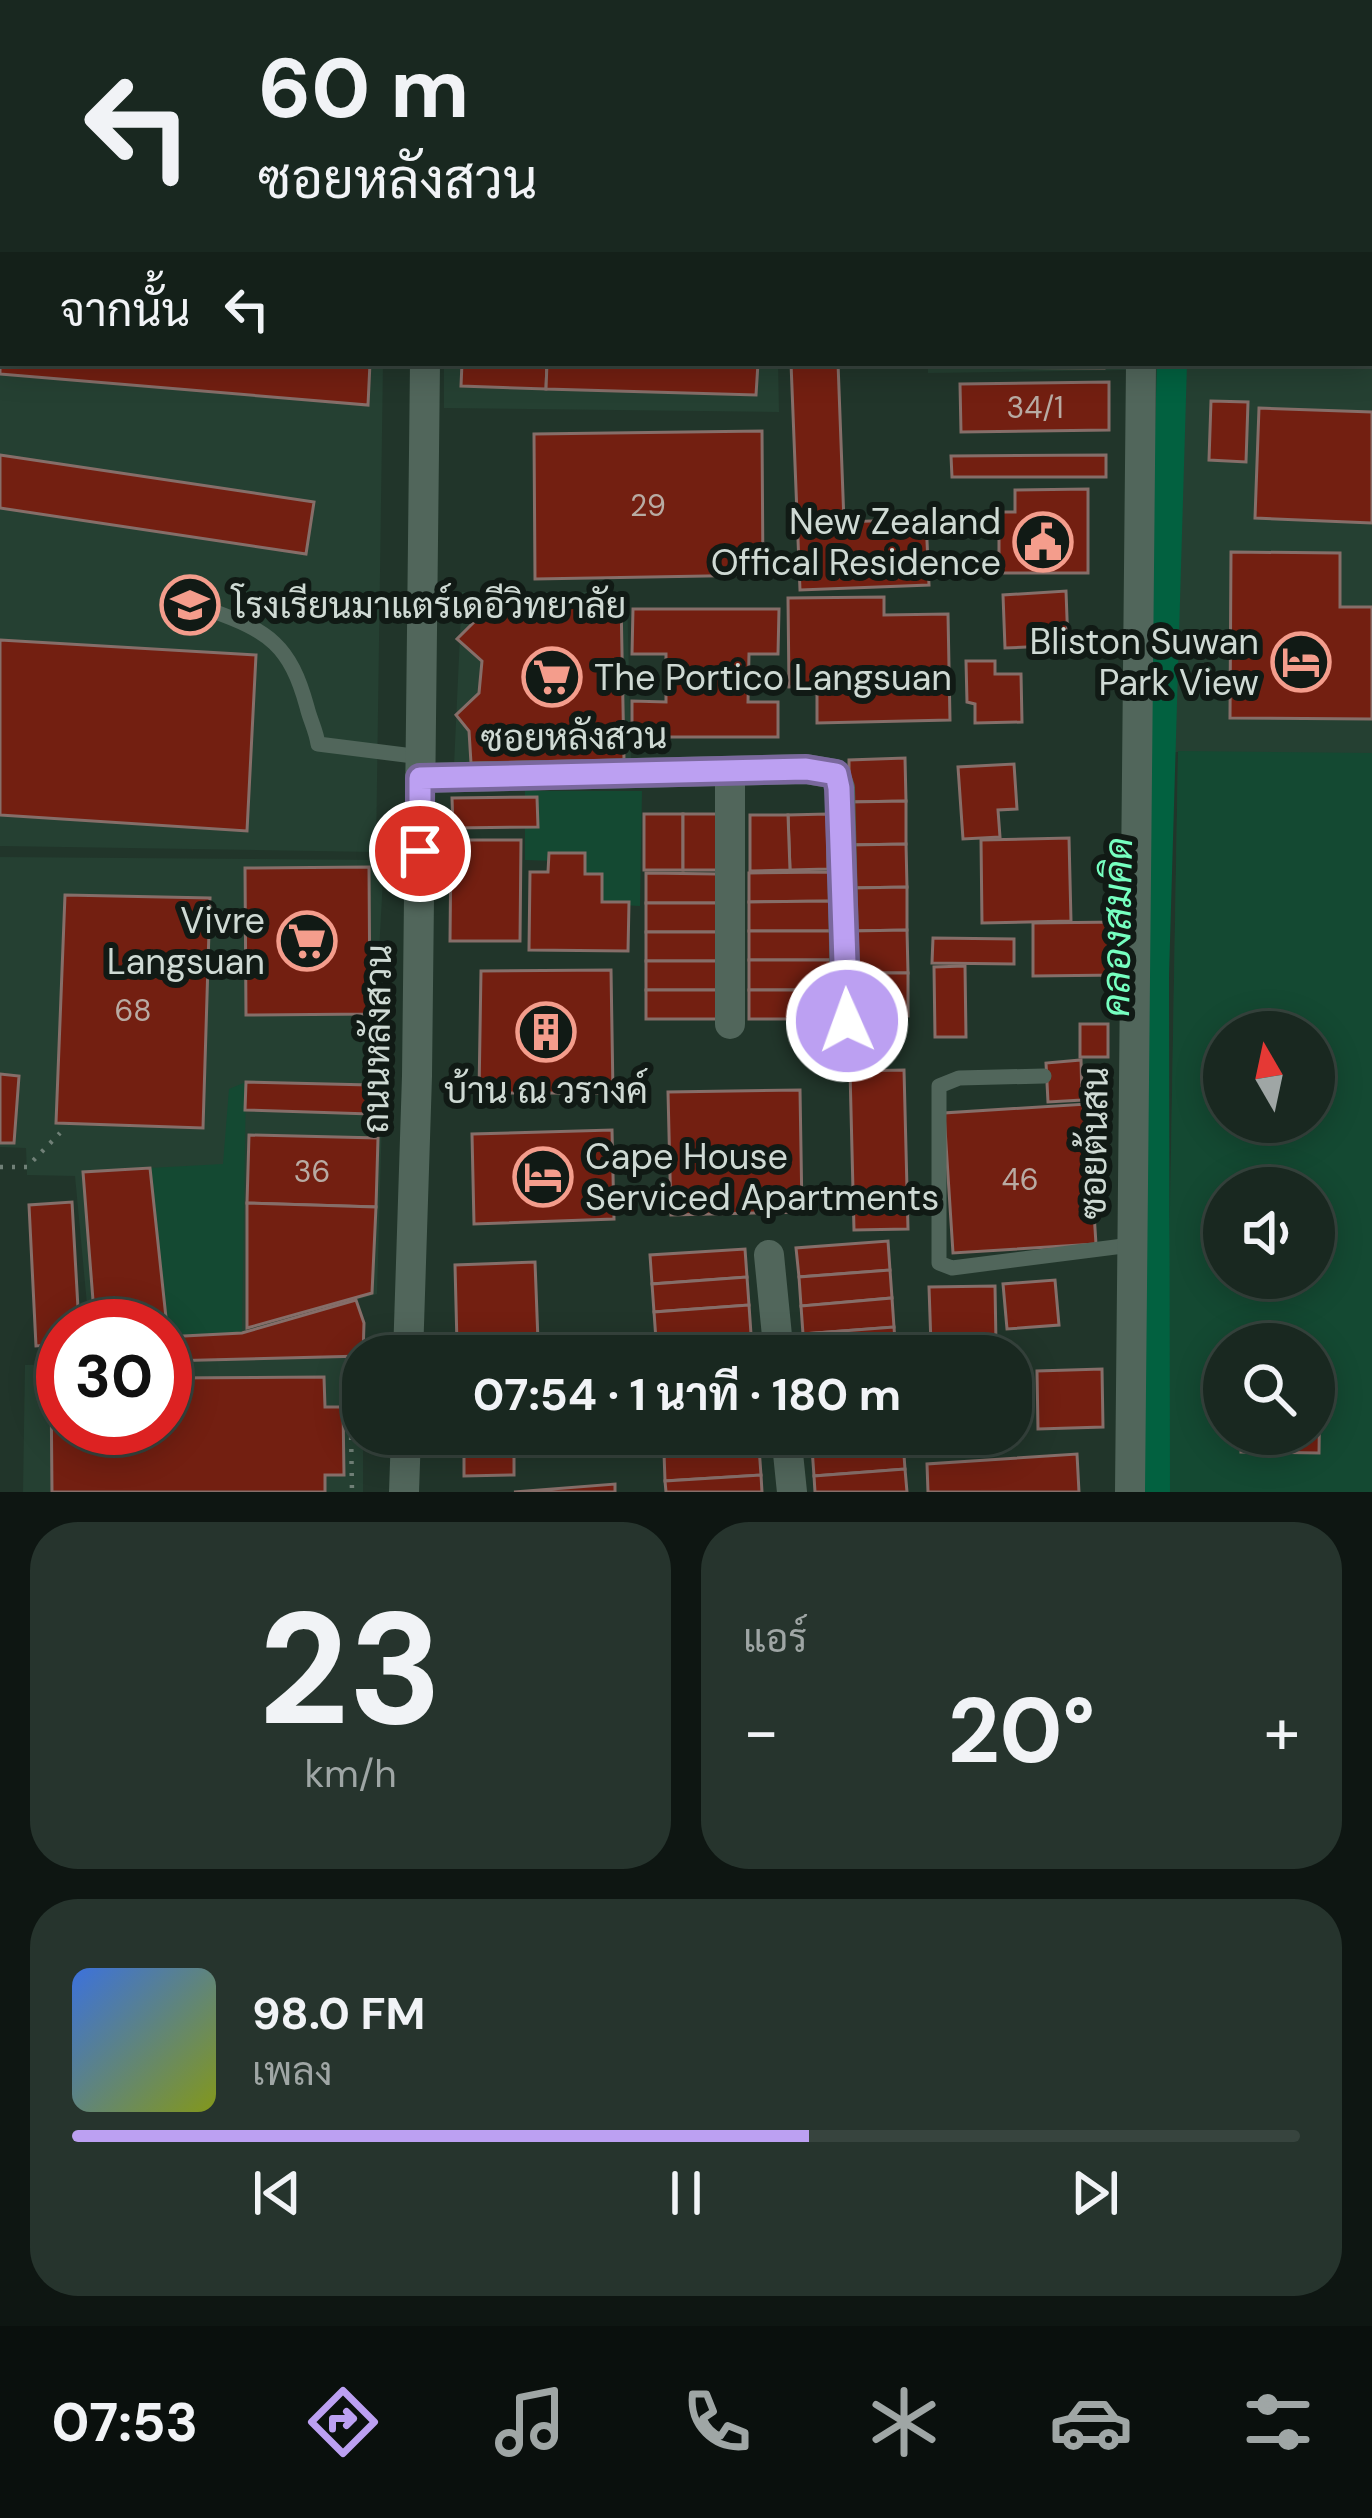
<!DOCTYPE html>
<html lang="th">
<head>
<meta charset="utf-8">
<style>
	:root { --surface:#192820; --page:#26342d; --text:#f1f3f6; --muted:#9fa6a5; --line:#37443e; --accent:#bca0f2 }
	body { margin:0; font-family:"DM Sans",Sarabun,sans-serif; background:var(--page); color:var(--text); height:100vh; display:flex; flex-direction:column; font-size:45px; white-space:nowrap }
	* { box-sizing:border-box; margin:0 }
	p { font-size:39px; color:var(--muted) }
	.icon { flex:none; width:66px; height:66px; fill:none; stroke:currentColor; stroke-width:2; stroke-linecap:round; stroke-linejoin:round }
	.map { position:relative; height:1492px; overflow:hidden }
	.panel { display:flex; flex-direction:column; gap:30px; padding:30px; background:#0e1612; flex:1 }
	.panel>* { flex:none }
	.top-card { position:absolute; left:0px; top:0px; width:1374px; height:366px; box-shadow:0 6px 30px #0003,0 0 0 3px var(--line); background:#192820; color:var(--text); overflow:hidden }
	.needle { width:78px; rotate:351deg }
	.controls { position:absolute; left:1203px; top:1011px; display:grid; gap:24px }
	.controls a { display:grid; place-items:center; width:132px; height:132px; border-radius:50%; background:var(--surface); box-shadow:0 6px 30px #0003,0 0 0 3px var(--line); font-size:60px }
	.speed { position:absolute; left:36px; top:1299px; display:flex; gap:24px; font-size:60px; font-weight:700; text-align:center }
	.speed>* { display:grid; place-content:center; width:156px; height:156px; border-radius:50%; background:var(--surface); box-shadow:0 6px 30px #0003,0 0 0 3px var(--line); line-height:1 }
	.speed .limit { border:18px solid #d22; background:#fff; color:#111 }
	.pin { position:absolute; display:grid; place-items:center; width:102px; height:102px; color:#fff; margin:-51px; border:6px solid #fff; border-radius:50%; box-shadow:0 3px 12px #0007 }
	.me { position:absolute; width:132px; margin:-66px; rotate:358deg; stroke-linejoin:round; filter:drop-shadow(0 0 9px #0008) }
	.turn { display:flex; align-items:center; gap:42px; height:252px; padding:0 60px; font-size:54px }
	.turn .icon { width:156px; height:156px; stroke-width:2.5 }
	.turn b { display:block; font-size:84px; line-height:102px }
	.then { display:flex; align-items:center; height:114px; padding:0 60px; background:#0003; gap:24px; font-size:45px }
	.big { font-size:90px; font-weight:700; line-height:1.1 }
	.panel .widget { flex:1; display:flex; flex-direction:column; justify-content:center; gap:18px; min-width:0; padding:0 42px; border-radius:48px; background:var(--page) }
	.panel .dial { align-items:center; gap:0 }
	.dial b { font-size:156px; line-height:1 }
	.song { display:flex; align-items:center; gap:36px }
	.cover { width:144px; height:144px; border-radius:18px; background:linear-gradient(135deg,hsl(220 70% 55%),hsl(70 70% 35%)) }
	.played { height:12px; border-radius:6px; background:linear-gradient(90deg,var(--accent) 60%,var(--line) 60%) }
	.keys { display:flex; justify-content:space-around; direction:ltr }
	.heat { display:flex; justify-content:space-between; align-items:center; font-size:66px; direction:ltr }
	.panel .tiles { flex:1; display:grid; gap:30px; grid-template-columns:1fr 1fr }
	.widget:last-child { grid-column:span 2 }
	.trip { position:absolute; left:342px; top:1335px; width:690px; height:120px; border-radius:48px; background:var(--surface); box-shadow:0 6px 30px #0003,0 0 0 3px var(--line); font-weight:700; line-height:120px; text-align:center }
	.menu { display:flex; height:192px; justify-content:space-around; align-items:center; background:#0a100d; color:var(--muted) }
	.menu .icon { width:84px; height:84px }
	.menu .active { color:var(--accent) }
	.menu b { font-size:54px; color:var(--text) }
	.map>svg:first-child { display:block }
	.built { fill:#254032; fill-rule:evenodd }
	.green { fill:#144932; fill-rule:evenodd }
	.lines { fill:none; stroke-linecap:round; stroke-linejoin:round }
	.canal { stroke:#026140; stroke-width:30 }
	.building { fill:#731f11; stroke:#866e69; stroke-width:3 }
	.path { stroke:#708077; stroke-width:4.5; stroke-dasharray:3 9; stroke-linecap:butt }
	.lane { stroke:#51665b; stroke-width:15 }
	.street { stroke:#51665b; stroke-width:30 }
	.secondary { stroke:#51665b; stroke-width:30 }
	.route-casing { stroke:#7a689d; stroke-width:30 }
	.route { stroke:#bca0f2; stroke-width:21 }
	.labels { text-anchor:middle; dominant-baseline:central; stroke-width:12; stroke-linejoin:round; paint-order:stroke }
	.number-label { font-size:30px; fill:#b8aba3 }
	.poi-label { font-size:36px; fill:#cfdad4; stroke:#111a15; text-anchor:end }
	.street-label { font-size:36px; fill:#cfdad4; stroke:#111a15 }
	.water-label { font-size:39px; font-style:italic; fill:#76ffc0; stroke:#111a15 }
</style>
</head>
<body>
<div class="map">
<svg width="1372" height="1492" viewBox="0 0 1372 1492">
	<rect width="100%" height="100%" fill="#21352a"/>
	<!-- built -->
	<g class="built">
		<polygon points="0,0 388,0 3,3 3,363 383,363 376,852 0,846"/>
		<path d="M452,0H1372V1492H1165L1178,752H1127L1129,363H1371V3H452ZM1224,1032H1314V1122H1224ZM1224,1188H1314V1278H1224ZM1224,1344H1314V1434H1224Z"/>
		<polygon points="444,363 778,363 779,412 444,408"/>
		<polygon points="928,363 1126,363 1126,370 928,373"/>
		<polygon points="462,592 627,592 631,762 454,766"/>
		<polygon points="0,857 384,860 375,1026 382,1118 377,1294 242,1333 165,1337 165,1326 89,1326 75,1176 27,1175 26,1148 0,1147"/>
		<polygon points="363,1356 363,1492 23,1492 25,1365 63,1364 63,1428 165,1428 165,1361"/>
	</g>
	<!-- green -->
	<g class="green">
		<path d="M1178,751L1372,753V1492H1165ZM1224,1032H1314V1122H1224ZM1224,1188H1314V1278H1224ZM1224,1344H1314V1434H1224Z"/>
		<polygon points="525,791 642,791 640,906 585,903 585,862 525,860"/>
		<polygon points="246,1082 242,1333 168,1336 150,1168 223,1164 229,1089"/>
	</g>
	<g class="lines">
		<!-- canal -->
		<g class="canal">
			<polyline points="1179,3 1179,0"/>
			<polyline points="1155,1492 1154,975 1172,363"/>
		</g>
	</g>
	<!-- building -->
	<g class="building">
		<rect x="473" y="0" width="234" height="3"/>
		<polygon points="783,0 1039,0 783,3"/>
		<polygon points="1234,0 1372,0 1372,216 1371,3 1234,3"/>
		<polygon points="0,315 3,363 370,363 368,405 0,374"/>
		<polygon points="462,363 547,363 546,389 461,386"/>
		<polygon points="547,363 758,363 756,395 546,389"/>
		<polygon points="791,363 838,363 844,522 926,519 929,585 800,590"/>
		<polygon points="944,363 1104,363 1104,368 944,367"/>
		<polygon points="1109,382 1109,430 961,432 960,384"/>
		<polygon points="1211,401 1248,402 1246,462 1209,460"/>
		<polygon points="1259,408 1372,412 1372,523 1255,518"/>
		<polygon points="762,431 763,575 535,579 534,434"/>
		<polygon points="0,455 314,502 306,554 0,508"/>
		<polygon points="1106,455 1106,477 952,477 951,456"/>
		<polygon points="1088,489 1088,573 999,573 999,512 1015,512 1015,490"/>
		<polygon points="1231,552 1340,553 1340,607 1372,607 1372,719 1230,718"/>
		<polygon points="1066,591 1068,645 1005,648 1003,595"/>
		<polygon points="884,597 884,615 948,614 950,720 817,723 817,686 789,687 788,598"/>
		<polygon points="621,599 624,760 471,763 469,731 456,715 479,693 482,661 457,639 474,622 471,603"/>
		<polygon points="633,609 779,609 778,654 749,654 748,702 778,702 778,737 632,737 632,701 666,702 666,654 632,654"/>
		<polygon points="0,640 256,655 247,831 0,815"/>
		<polygon points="966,661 995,661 995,674 1021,674 1022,722 975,723 975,704 967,702"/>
		<polygon points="905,758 906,801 849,802 849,760"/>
		<polygon points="1014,764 1017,809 998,810 1000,837 963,839 958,767"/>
		<polygon points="537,797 538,827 453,828 452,798"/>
		<polygon points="906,801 906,844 850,845 849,802"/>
		<rect x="644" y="814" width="39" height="56"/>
		<rect x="683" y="814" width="39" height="56"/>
		<polygon points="827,814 828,869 790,870 788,815"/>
		<polygon points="750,815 788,815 790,870 750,871"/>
		<polygon points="1069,838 1071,921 982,923 981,840"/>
		<polygon points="451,840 521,840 520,941 450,941"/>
		<polygon points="906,844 907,887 851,888 850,845"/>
		<polygon points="549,853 585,853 585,874 602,874 602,902 629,902 628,951 529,950 530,872 548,872"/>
		<polygon points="369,867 370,1014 246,1015 245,868"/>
		<polygon points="831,872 831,901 749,902 749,873"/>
		<polygon points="646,873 717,874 717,903 646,903"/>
		<polygon points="907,887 907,930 852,931 851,888"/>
		<polygon points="65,895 210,898 203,1128 56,1123"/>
		<polygon points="831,901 831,931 749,931 749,902"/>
		<rect x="646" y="903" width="71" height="29"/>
		<polygon points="1120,922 1120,975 1033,976 1033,923"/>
		<polygon points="907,930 908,973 853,973 852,931"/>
		<rect x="749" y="931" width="82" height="29"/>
		<rect x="646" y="932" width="71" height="29"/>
		<polygon points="933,938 1014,939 1014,964 932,963"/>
		<rect x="749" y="960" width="82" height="30"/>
		<rect x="646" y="961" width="71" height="29"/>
		<polygon points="965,966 966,1037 935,1037 934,967"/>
		<polygon points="611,970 613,1093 479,1093 481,971"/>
		<polygon points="853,973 908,973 908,1016 854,1016"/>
		<rect x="646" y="990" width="71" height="29"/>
		<rect x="749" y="990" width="82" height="29"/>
		<rect x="1080" y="1024" width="28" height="33"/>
		<polygon points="1081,1060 1082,1100 1048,1102 1046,1063"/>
		<polygon points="904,1070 908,1229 854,1230 850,1071"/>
		<polygon points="0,1074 19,1076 14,1143 0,1143"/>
		<polygon points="246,1082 370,1085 370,1114 245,1110"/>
		<polygon points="800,1090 802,1212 671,1215 668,1092"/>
		<polygon points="1087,1104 1096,1244 953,1253 944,1113"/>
		<polygon points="612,1130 614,1219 474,1224 472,1134"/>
		<polygon points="249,1135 378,1138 376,1207 247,1203"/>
		<polygon points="150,1168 167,1327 95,1326 83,1172"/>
		<polygon points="72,1202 79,1326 63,1326 63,1344 36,1346 29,1205"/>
		<polygon points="247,1203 376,1207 372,1293 247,1328"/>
		<polygon points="888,1241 890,1270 799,1277 796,1248"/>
		<polygon points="745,1249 747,1277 652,1284 650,1255"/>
		<polygon points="535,1262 538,1341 457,1344 455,1265"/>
		<polygon points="890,1270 892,1298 801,1306 799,1277"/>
		<polygon points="747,1277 749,1305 654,1312 652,1284"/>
		<polygon points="1055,1280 1059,1325 1007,1329 1003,1284"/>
		<polygon points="995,1286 996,1343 931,1345 929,1287"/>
		<polygon points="892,1298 894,1327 803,1334 801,1306"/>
		<polygon points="356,1300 364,1323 363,1356 165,1361 165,1337 242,1333"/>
		<polygon points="749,1305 751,1334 656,1340 654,1312"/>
		<polygon points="894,1327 896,1355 805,1356 803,1334"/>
		<polygon points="751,1334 752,1356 657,1356 656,1340"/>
		<polygon points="1102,1369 1103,1427 1038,1429 1037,1371"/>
		<polygon points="324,1377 325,1407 343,1407 344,1475 325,1475 325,1492 52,1492 51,1379 63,1379 63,1428 165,1428 165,1378"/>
		<polygon points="1314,1379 1320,1379 1319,1453 1241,1452 1242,1434 1314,1434"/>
		<polygon points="662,1434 758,1434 759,1447 664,1453"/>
		<polygon points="811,1434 902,1434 903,1441 812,1448"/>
		<polygon points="903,1441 905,1469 814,1476 812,1448"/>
		<polygon points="759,1447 761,1475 665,1481 664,1453"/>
		<polygon points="514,1451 514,1475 464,1476 464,1452"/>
		<polygon points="1077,1454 1079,1492 928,1492 927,1464"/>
		<polygon points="905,1469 907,1492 815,1492 814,1476"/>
		<polygon points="761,1475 762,1492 666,1492 665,1481"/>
		<polygon points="615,1484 615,1492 514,1492"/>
	</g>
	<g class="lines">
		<!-- path -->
		<g class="path">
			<polyline points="0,1167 27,1167 60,1133"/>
			<polyline points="350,1365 352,1492"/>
		</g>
		<!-- lane -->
		<g class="lane">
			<polyline points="18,3 18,0"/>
			<polyline points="1216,3 1216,0"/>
			<polyline points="3,222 3,264"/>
			<polyline points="1371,232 1372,232"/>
			<path d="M210,610C269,631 290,645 307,707C310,720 316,730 318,744L421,757"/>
			<polyline points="1044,1076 959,1078 939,1086 939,1263 952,1268 1131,1245"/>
		</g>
		<!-- street -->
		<g class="street">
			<polyline points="1142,0 1142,3"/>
			<polyline points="420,778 806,769 835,774 840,788 846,1021"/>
			<polyline points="730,1024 730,772"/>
			<polyline points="769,1255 779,1356"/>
			<polyline points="786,1434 792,1492"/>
			<polyline points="1130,1492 1141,363"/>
		</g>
		<!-- secondary -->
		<g class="secondary">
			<polyline points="429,3 429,0"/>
			<polyline points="408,1356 417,1076 425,363"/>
			<polyline points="404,1492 406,1434"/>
		</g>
	</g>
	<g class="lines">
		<!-- route casing -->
		<g class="route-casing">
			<polyline id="route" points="420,851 420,778 806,769 836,774 839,788 847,1021"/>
		</g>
		<!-- route -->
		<use href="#route" class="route"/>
	</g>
	<!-- icons -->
	<defs>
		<g id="civic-ring" transform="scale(3)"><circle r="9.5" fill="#111a15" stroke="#f49d8c" stroke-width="1.5"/><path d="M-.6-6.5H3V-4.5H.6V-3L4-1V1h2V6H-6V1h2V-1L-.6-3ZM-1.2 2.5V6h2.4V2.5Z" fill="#f49d8c"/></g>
		<g id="school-ring" transform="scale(3)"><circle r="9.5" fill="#111a15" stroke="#f49d8c" stroke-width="1.5"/><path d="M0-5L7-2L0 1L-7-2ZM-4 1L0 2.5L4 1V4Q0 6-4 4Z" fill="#f49d8c"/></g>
		<g id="hotel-ring" transform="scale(3)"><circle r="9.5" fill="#111a15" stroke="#f49d8c" stroke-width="1.5"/><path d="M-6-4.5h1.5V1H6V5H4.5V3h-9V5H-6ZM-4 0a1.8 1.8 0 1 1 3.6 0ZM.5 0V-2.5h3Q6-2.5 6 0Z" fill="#f49d8c"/></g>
		<g id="supermarket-ring" transform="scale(3)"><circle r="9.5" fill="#111a15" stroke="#f49d8c" stroke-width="1.5"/><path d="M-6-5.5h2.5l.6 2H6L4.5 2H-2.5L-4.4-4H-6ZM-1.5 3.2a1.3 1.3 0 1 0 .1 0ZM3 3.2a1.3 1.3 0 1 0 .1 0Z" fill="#f49d8c"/></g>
		<g id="building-ring" transform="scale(3)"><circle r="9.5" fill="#111a15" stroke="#f49d8c" stroke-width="1.5"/><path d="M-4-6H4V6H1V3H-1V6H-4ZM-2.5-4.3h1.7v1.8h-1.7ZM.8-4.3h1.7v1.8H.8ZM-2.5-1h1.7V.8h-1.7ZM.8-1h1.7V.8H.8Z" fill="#f49d8c"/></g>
	</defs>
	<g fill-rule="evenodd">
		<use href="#civic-ring" x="1043" y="542"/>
		<use href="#school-ring" x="190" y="605"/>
		<use href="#hotel-ring" x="1301" y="662"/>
		<use href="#supermarket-ring" x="552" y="677"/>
		<use href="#supermarket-ring" x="307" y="941"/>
		<use href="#building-ring" x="546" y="1032"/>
		<use href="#hotel-ring" x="543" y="1177"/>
	</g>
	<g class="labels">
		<!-- number labels -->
		<g class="number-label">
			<text x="1035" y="407">34/1</text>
			<text x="648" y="505">29</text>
			<text x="133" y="1010">68</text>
			<text x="312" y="1171">36</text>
			<text x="1020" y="1179">46</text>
		</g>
		<!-- poi labels -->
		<g class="poi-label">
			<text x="1001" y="521">New Zealand<tspan x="1001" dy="41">Offical Residence</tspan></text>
			<text x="232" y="605" text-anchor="start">โรงเรียนมาแตร์เดอีวิทยาลัย</text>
			<text x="1259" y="641">Bliston Suwan<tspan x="1259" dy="41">Park View</tspan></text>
			<text x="594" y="677" text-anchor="start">The Portico Langsuan</text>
			<text x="265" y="920">Vivre<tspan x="265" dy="41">Langsuan</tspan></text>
			<text x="546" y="1090" text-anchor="middle">บ้าน ณ วรางค์</text>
			<text x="585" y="1156" text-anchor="start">Cape House<tspan x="585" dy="41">Serviced Apartments</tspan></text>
		</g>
		<!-- street labels -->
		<g class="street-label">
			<text transform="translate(574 737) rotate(-1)">ซอยหลังสวน</text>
			<text transform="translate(377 1039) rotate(-89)">ถนนหลังสวน</text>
			<text transform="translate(1094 1143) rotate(-89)">ซอยต้นสน</text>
		</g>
		<!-- water labels -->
		<g class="water-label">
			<text transform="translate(1117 927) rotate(-89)">คลองสมคิด</text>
		</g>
	</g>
</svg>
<div class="controls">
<a><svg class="needle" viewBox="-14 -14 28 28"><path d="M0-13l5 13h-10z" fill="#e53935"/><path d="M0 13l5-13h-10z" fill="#9fa6a5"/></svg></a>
<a><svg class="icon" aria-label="sound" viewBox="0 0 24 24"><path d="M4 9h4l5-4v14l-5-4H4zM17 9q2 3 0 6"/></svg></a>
<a><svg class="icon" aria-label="search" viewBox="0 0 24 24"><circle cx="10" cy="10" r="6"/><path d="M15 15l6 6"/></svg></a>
</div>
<div class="speed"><div class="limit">30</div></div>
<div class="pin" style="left:420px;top:851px;background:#d93025"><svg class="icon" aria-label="arrive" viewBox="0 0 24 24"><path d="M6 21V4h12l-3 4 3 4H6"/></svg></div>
<svg class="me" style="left:847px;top:1021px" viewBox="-20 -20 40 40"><circle r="17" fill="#bca0f2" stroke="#fff" stroke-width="3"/><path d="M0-11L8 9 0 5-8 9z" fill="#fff"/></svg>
<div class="trip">07:54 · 1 นาที · 180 m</div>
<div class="top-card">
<div class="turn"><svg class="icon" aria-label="left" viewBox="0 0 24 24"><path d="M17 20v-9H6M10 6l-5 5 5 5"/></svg><div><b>60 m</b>ซอยหลังสวน</div></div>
<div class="then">จากนั้น<svg class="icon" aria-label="left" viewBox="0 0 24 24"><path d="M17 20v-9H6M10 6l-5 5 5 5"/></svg></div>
</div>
</div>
<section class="panel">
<div class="tiles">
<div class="widget dial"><b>23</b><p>km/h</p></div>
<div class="widget"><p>แอร์</p>
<div class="heat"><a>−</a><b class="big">20°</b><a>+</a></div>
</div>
<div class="widget">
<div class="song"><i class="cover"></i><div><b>98.0 FM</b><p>เพลง</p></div></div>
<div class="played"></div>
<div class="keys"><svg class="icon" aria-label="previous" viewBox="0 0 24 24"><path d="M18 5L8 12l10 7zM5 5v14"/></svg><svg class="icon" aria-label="pause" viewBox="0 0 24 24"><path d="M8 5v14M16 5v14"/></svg><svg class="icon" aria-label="next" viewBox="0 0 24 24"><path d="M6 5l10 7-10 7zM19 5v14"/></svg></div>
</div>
</div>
</section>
<nav class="menu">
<b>07:53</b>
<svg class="icon active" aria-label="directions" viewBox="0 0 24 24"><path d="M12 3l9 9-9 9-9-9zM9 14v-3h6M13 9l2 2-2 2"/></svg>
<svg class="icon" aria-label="music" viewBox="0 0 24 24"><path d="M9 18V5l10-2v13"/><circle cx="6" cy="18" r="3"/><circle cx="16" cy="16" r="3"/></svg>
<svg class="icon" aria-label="phone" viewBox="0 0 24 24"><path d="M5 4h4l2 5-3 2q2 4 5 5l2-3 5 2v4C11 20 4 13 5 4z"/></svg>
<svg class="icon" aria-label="climate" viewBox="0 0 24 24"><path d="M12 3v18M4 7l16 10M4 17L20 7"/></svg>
<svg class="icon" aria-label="car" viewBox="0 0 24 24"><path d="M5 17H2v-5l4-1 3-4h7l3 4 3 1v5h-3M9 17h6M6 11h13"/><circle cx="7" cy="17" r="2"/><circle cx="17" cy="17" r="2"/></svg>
<svg class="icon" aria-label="filters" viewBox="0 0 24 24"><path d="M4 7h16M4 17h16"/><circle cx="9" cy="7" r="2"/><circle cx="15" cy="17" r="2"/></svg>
</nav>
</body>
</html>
